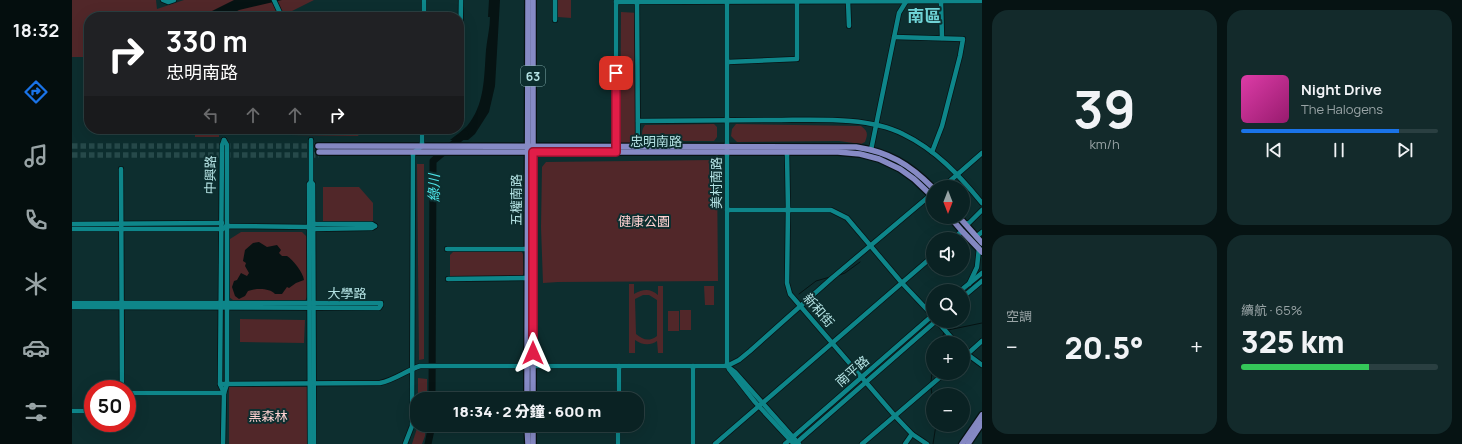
<!DOCTYPE html>
<html lang="zh-TW">
<head>
<meta charset="utf-8">
<style>
	:root { --surface:#0a2223; --page:#132a2b; --text:#f1f3f6; --muted:#99a4a6; --line:#2a3f41; --accent:#1a73e8 }
	body { margin:0; font-family:Manrope,"Noto Sans TC",sans-serif; background:var(--page); color:var(--text); height:100vh; display:flex; flex-direction:column; font-size:15px; white-space:nowrap }
	* { box-sizing:border-box; margin:0 }
	p { font-size:13px; color:var(--muted) }
	.icon { flex:none; width:22px; height:22px; fill:none; stroke:currentColor; stroke-width:2; stroke-linecap:round; stroke-linejoin:round }
	.map { position:relative; flex:1; overflow:hidden }
	.side { display:flex; flex-direction:column; gap:10px; padding:10px; background:#061313; width:480px }
	.side>* { flex:none }
	.top-card { position:absolute; left:12px; top:12px; width:380px; height:122px; border-radius:16px; box-shadow:0 4px 16px #0002,0 0 0 1px var(--line); background:#202124; color:#fff; overflow:hidden }
	.needle { width:26px; rotate:180deg }
	.controls { position:absolute; left:854px; top:180px; display:grid; gap:8px }
	.controls a { display:grid; place-items:center; width:44px; height:44px; border-radius:50%; background:var(--surface); box-shadow:0 4px 16px #0002,0 0 0 1px var(--line); font-size:20px }
	.speed { position:absolute; left:12px; top:380px; display:flex; gap:8px; font-size:20px; font-weight:700; text-align:center }
	.speed>* { display:grid; place-content:center; width:52px; height:52px; border-radius:50%; background:var(--surface); box-shadow:0 4px 16px #0002,0 0 0 1px var(--line); line-height:1 }
	.speed .limit { border:6px solid #d22; background:#fff; color:#111 }
	.pin { position:absolute; display:grid; place-items:center; width:34px; height:34px; color:#fff; margin:-17px; border-radius:8px; box-shadow:0 2px 6px #0006 }
	.me { position:absolute; width:44px; margin:-22px; rotate:0deg; stroke-linejoin:round; filter:drop-shadow(0 0 3px #0008) }
	.turn { display:flex; align-items:center; gap:14px; height:84px; padding:0 16px; font-size:18px }
	.turn .icon { width:52px; height:52px; stroke-width:2.5 }
	.turn b { display:block; font-size:28px; line-height:34px }
	.lanes { display:flex; align-items:center; height:38px; padding:0 16px; background:#0003; justify-content:center; gap:20px; direction:ltr }
	.lanes .off { opacity:.35 }
	.big { font-size:30px; font-weight:800; line-height:1.1 }
	.side .card { flex:1; display:flex; flex-direction:column; justify-content:center; gap:6px; min-width:0; padding:0 14px; border-radius:16px; background:var(--page) }
	.side .dial { align-items:center; gap:0 }
	.dial b { font-size:52px; line-height:1 }
	.song { display:flex; align-items:center; gap:12px }
	.cover { width:48px; height:48px; border-radius:6px; background:linear-gradient(135deg,hsl(320 70% 55%),hsl(320 70% 35%)) }
	.played { height:4px; border-radius:2px; background:linear-gradient(90deg,var(--accent) 80%,var(--line) 80%) }
	.keys { display:flex; justify-content:space-around; direction:ltr }
	.heat { display:flex; justify-content:space-between; align-items:center; font-size:22px; direction:ltr }
	.charge { height:6px; border-radius:3px; background:linear-gradient(90deg,#34c759 65%,var(--line) 0) }
	.side .tiles { flex:1; display:grid; gap:10px; grid-template-columns:repeat(2,1fr) }
	.trip { position:absolute; left:338px; top:392px; width:234px; height:40px; border-radius:16px; background:var(--surface); box-shadow:0 4px 16px #0002,0 0 0 1px var(--line); font-weight:800; line-height:40px; text-align:center }
	main { display:flex; flex:1; min-height:0 }
	.dock { display:flex; flex-direction:column; width:72px; justify-content:space-around; align-items:center; background:#040e0e; color:var(--muted) }
	.dock .icon { width:28px; height:28px }
	.dock .selected { color:var(--accent) }
	.dock b { font-size:18px; color:var(--text) }
	.map>svg:first-child { display:block }
	.green { fill:#512729; fill-rule:evenodd }
	.water { fill:#061313 }
	.lines { fill:none; stroke-linecap:round; stroke-linejoin:round }
	.stream { stroke:#061313; stroke-width:1 }
	.river { stroke:#061313; stroke-width:7 }
	.major-tunnel { stroke:#26494a; stroke-width:5.5; stroke-dasharray:5.5 3; stroke-linecap:butt }
	.minor-casing { stroke:#071314; stroke-width:6 }
	.major-casing { stroke:#071314; stroke-width:8 }
	.minor { stroke:#0e868a; stroke-width:4.5 }
	.major { stroke:#868ac5; stroke-width:5.5 }
	.route-casing { stroke:#92132f; stroke-width:10 }
	.route { stroke:#e11d48; stroke-width:7 }
	.labels { text-anchor:middle; dominant-baseline:central; stroke-width:4; stroke-linejoin:round; paint-order:stroke }
	.shield { fill:#0d2e2f; stroke:#82acad; stroke-width:1 }
	.shield-label { font-size:12px; font-weight:bold; fill:#b4e2e3 }
	.street-label { font-size:13px; fill:#b4e2e3; stroke:#0d2e2f }
	.park-label { font-size:13px; fill:#fdd1d1; stroke:#0d2e2f }
	.water-label { font-size:14px; font-style:italic; fill:#4ee5ea; stroke:#0d2e2f }
	.district-label { font-size:17px; font-weight:bold; fill:#6fd3d6; stroke:#0d2e2f }
</style>
</head>
<body>
<main>
<nav class="dock">
<b>18:32</b>
<svg class="icon selected" aria-label="directions" viewBox="0 0 24 24"><path d="M12 3l9 9-9 9-9-9zM9 14v-3h6M13 9l2 2-2 2"/></svg>
<svg class="icon" aria-label="music" viewBox="0 0 24 24"><path d="M9 18V5l10-2v13"/><circle cx="6" cy="18" r="3"/><circle cx="16" cy="16" r="3"/></svg>
<svg class="icon" aria-label="phone" viewBox="0 0 24 24"><path d="M5 4h4l2 5-3 2q2 4 5 5l2-3 5 2v4C11 20 4 13 5 4z"/></svg>
<svg class="icon" aria-label="climate" viewBox="0 0 24 24"><path d="M12 3v18M4 7l16 10M4 17L20 7"/></svg>
<svg class="icon" aria-label="car" viewBox="0 0 24 24"><path d="M5 17H2v-5l4-1 3-4h7l3 4 3 1v5h-3M9 17h6M6 11h13"/><circle cx="7" cy="17" r="2"/><circle cx="17" cy="17" r="2"/></svg>
<svg class="icon" aria-label="filters" viewBox="0 0 24 24"><path d="M4 7h16M4 17h16"/><circle cx="9" cy="7" r="2"/><circle cx="15" cy="17" r="2"/></svg>
</nav>
<div class="map">
<svg width="910" height="444" viewBox="0 0 910 444">
	<rect width="100%" height="100%" fill="#0d2e2f"/>
	<!-- green -->
	<g class="green">
		<polygon points="0,0 84,0 85,9 112,0 242,0 220,11 222,17 17,17 17,57 0,57"/>
		<polygon points="486,0 499,0 499,18 486,17"/>
		<polygon points="549,12 567,13 565,143 548,143"/>
		<path d="M642,124L645,127V137L642,141H571C570,135 569,130 573,125Z"/>
		<path d="M664,124L789,126C796,131 796,134 793,142L789,144L767,141L665,142L659,136L660,129Z"/>
		<rect x="123" y="129" width="24" height="8"/>
		<rect x="154" y="129" width="48" height="5"/>
		<polygon points="218,129 290,129 286,136 218,135"/>
		<polygon points="640,160 645,167 646,281 486,282 471,283 469,227 470,167 474,162"/>
		<polygon points="345,164 352,164 352,359 347,360"/>
		<polygon points="251,187 287,187 301,203 301,221 251,221"/>
		<polygon points="169,232 230,232 235,237 235,297 232,303 165,303 157,297 158,239"/>
		<polygon points="382,251 449,251 451,254 452,273 450,276 378,277 378,255"/>
		<path d="M562,284V294C571,289 578,288 586,295V286H591V353H586L585,341C578,346 570,345 563,340V353H557V284ZM571,295H577L585,300V336C577,342 571,340 564,334L563,299Z"/>
		<polygon points="632,286 642,286 642,305 633,305"/>
		<rect x="608" y="310" width="11" height="20"/>
		<rect x="596" y="311" width="11" height="20"/>
		<polygon points="168,319 233,320 232,343 168,342"/>
		<polygon points="346,378 355,379 355,399 346,399"/>
		<rect x="157" y="387" width="79" height="57"/>
		<polygon points="346,425 354,425 353,436 350,444 340,444"/>
	</g>
	<!-- water -->
	<g class="water">
		<polygon points="162,0 210,0 167,10 154,17 128,17"/>
		<path d="M417,0H428L423,86L417,112L403,134L396,140H378C383,136 390,131 395,126C413,105 412,77 414,50C415,39 418,28 418,17H416Z"/>
		<path d="M187,242L195,247L205,245L209,250L207,253L210,256H215C221,260 231,272 232,280L224,283L217,288L215,287L210,294H203C198,288 184,288 176,291L173,296L167,299L163,296L160,287L162,281L165,280L169,273L175,276L177,273L173,266L174,263L171,261L173,250L181,243Z"/>
	</g>
	<g class="lines">
		<!-- stream -->
		<g class="stream">
			<polyline points="765,276 773,273 788,262"/>
			<polyline points="727,294 744,281 758,277"/>
			<polyline points="876,330 910,323"/>
			<polyline points="869,343 872,332"/>
			<polyline points="859,382 861,363"/>
			<polyline points="859,387 861,403"/>
			<polyline points="861,444 864,425"/>
		</g>
		<!-- river -->
		<g class="river">
			<polyline points="360,399 361,161 393,134"/>
			<polyline points="356,444 360,425"/>
		</g>
		<!-- major-tunnel -->
		<g class="major-tunnel">
			<polyline points="0,146 246,146"/>
			<polyline points="0,155 247,155"/>
		</g>
		<!-- minor casing -->
		<g class="minor-casing">
			<g id="minor">
				<polyline points="91,0 96,2 102,0"/>
				<polyline points="202,0 208,13"/>
				<polyline points="352,0 352,17"/>
				<polyline points="544,0 544,148"/>
				<polyline points="565,0 566,150"/>
				<polyline points="776,1 777,26"/>
				<polyline points="544,2 910,1"/>
				<polyline points="869,2 870,38"/>
				<polyline points="483,20 483,0"/>
				<polyline points="822,37 891,39 888,56 870,126 860,152"/>
				<polyline points="656,62 725,59 725,0"/>
				<polyline points="388,63 389,0"/>
				<path d="M566,121C612,121 657,120 702,120C741,120 796,116 831,134C864,150 887,175 910,203"/>
				<polyline points="799,150 827,13 835,0"/>
				<polyline points="715,153 716,209 715,283 718,294 823,416 840,434 855,444"/>
				<polyline points="49,169 50,389"/>
				<polyline points="239,182 241,184 242,444"/>
				<polyline points="871,187 910,153"/>
				<polyline points="655,210 759,210 775,218 830,283 861,316"/>
				<polyline points="0,224 150,223"/>
				<polyline points="240,224 300,224 303,226"/>
				<polyline points="893,224 897,223 910,210"/>
				<polyline points="0,229 151,229 154,226 237,227 241,229 300,228 303,226"/>
				<polyline points="905,236 910,232"/>
				<polyline points="881,239 890,231"/>
				<polyline points="375,249 457,249"/>
				<polyline points="376,279 456,278"/>
				<polyline points="897,284 905,267 907,248"/>
				<polyline points="888,291 910,273"/>
				<polyline points="891,297 910,281"/>
				<polyline points="0,303 309,303 309,305 307,308 0,307"/>
				<polyline points="865,321 884,343"/>
				<polyline points="891,351 910,365"/>
				<polyline points="891,358 910,341"/>
				<polyline points="655,366 655,0"/>
				<polyline points="655,366 667,360 678,351 760,278 861,193"/>
				<polyline points="657,369 683,402 720,442"/>
				<path d="M148,384L308,383C323,380 333,371 348,366H655L663,372L727,444"/>
				<polyline points="55,393 152,393"/>
				<polyline points="152,393 148,384 150,145 152,140"/>
				<polyline points="547,399 547,366"/>
				<polyline points="0,411 21,411"/>
				<polyline points="546,425 546,444"/>
				<polyline points="151,444 152,393 155,384 155,145 152,140"/>
				<polyline points="238,444 237,184 239,182 239,140"/>
				<polyline points="333,444 340,426 341,153 350,146 350,129"/>
				<polyline points="621,444 621,366"/>
				<polyline points="643,444 861,256"/>
				<polyline points="713,444 861,315"/>
				<polyline points="723,444 864,321"/>
				<polyline points="790,444 873,373"/>
				<polyline points="833,444 840,434"/>
			</g>
		</g>
		<!-- major casing -->
		<g class="major-casing">
			<g id="major">
				<polyline points="461,0 461,399"/>
				<path d="M246,146L784,147C817,152 837,164 861,188"/>
				<polyline points="247,152 766,152 788,154 807,159 828,169 842,179 861,197"/>
				<polyline points="878,217 890,231 910,252"/>
				<polyline points="887,217 910,243"/>
				<polyline points="455,399 456,0"/>
				<polyline points="455,425 456,444"/>
				<polyline points="461,444 461,425"/>
				<polyline points="890,444 910,415"/>
				<polyline points="896,444 910,423"/>
			</g>
		</g>
		<!-- minor -->
		<use href="#minor" class="minor"/>
		<!-- major -->
		<use href="#major" class="major"/>
	</g>
	<g class="lines">
		<!-- route casing -->
		<g class="route-casing">
			<polyline id="route" points="461,353 461,152 544,152 544,73"/>
		</g>
		<!-- route -->
		<use href="#route" class="route"/>
	</g>
	<g class="labels">
		<!-- shield labels -->
		<rect class="shield" x="449" y="66" width="24" height="20" rx="3"/>
		<g class="shield-label">
			<text x="461" y="76">63</text>
		</g>
		<!-- street labels -->
		<g class="street-label">
			<text x="584" y="141">忠明南路</text>
			<text transform="translate(138 175) rotate(-89)">中興路</text>
			<text transform="translate(644 183) rotate(-90)">美村南路</text>
			<text transform="translate(444 200) rotate(-90)">五權南路</text>
			<text x="275" y="293">大學路</text>
			<text transform="translate(747 310) rotate(49)">新和街</text>
			<text transform="translate(780 371) rotate(-41)">南平路</text>
		</g>
		<!-- park labels -->
		<g class="park-label">
			<text x="572" y="221">健康公園</text>
			<text x="196" y="416">黑森林</text>
		</g>
		<!-- water labels -->
		<g class="water-label">
			<text transform="translate(361 188) rotate(-90)">綠川</text>
		</g>
		<!-- district labels -->
		<g class="district-label">
			<text x="852" y="15">南區</text>
		</g>
	</g>
</svg>
<div class="controls">
<a><svg class="needle" viewBox="-14 -14 28 28"><path d="M0-13l5 13h-10z" fill="#e53935"/><path d="M0 13l5-13h-10z" fill="#99a4a6"/></svg></a>
<a><svg class="icon" aria-label="sound" viewBox="0 0 24 24"><path d="M4 9h4l5-4v14l-5-4H4zM17 9q2 3 0 6"/></svg></a>
<a><svg class="icon" aria-label="search" viewBox="0 0 24 24"><circle cx="10" cy="10" r="6"/><path d="M15 15l6 6"/></svg></a>
<a>+</a>
<a>−</a>
</div>
<div class="speed"><div class="limit">50</div></div>
<div class="pin" style="left:544px;top:73px;background:#d93025"><svg class="icon" aria-label="arrive" viewBox="0 0 24 24"><path d="M6 21V4h12l-3 4 3 4H6"/></svg></div>
<svg class="me" style="left:461px;top:353px" viewBox="-20 -20 40 40"><path d="M0-17L14 15 0 8-14 15z" fill="#e11d48" stroke="#fff" stroke-width="4"/></svg>
<div class="trip">18:34 · 2 分鐘 · 600 m</div>
<div class="top-card">
<div class="turn"><svg class="icon" aria-label="right" viewBox="0 0 24 24"><path d="M7 20v-9h11M14 6l5 5-5 5"/></svg><div><b>330 m</b>忠明南路</div></div>
<div class="lanes"><svg class="icon off" aria-label="left" viewBox="0 0 24 24"><path d="M17 20v-9H6M10 6l-5 5 5 5"/></svg><svg class="icon off" aria-label="ahead" viewBox="0 0 24 24"><path d="M12 20V5M6 11l6-6 6 6"/></svg><svg class="icon off" aria-label="ahead" viewBox="0 0 24 24"><path d="M12 20V5M6 11l6-6 6 6"/></svg><svg class="icon" aria-label="right" viewBox="0 0 24 24"><path d="M7 20v-9h11M14 6l5 5-5 5"/></svg></div>
</div>
</div>
<section class="side">
<div class="tiles">
<div class="card dial"><b>39</b><p>km/h</p></div>
<div class="card">
<div class="song"><i class="cover"></i><div><b>Night Drive</b><p>The Halogens</p></div></div>
<div class="played"></div>
<div class="keys"><svg class="icon" aria-label="previous" viewBox="0 0 24 24"><path d="M18 5L8 12l10 7zM5 5v14"/></svg><svg class="icon" aria-label="pause" viewBox="0 0 24 24"><path d="M8 5v14M16 5v14"/></svg><svg class="icon" aria-label="next" viewBox="0 0 24 24"><path d="M6 5l10 7-10 7zM19 5v14"/></svg></div>
</div>
<div class="card"><p>空調</p>
<div class="heat"><a>−</a><b class="big">20.5°</b><a>+</a></div>
</div>
<div class="card"><p>續航 · 65%</p><b class="big">325 km</b><div class="charge"></div></div>
</div>
</section>
</main>
</body>
</html>
